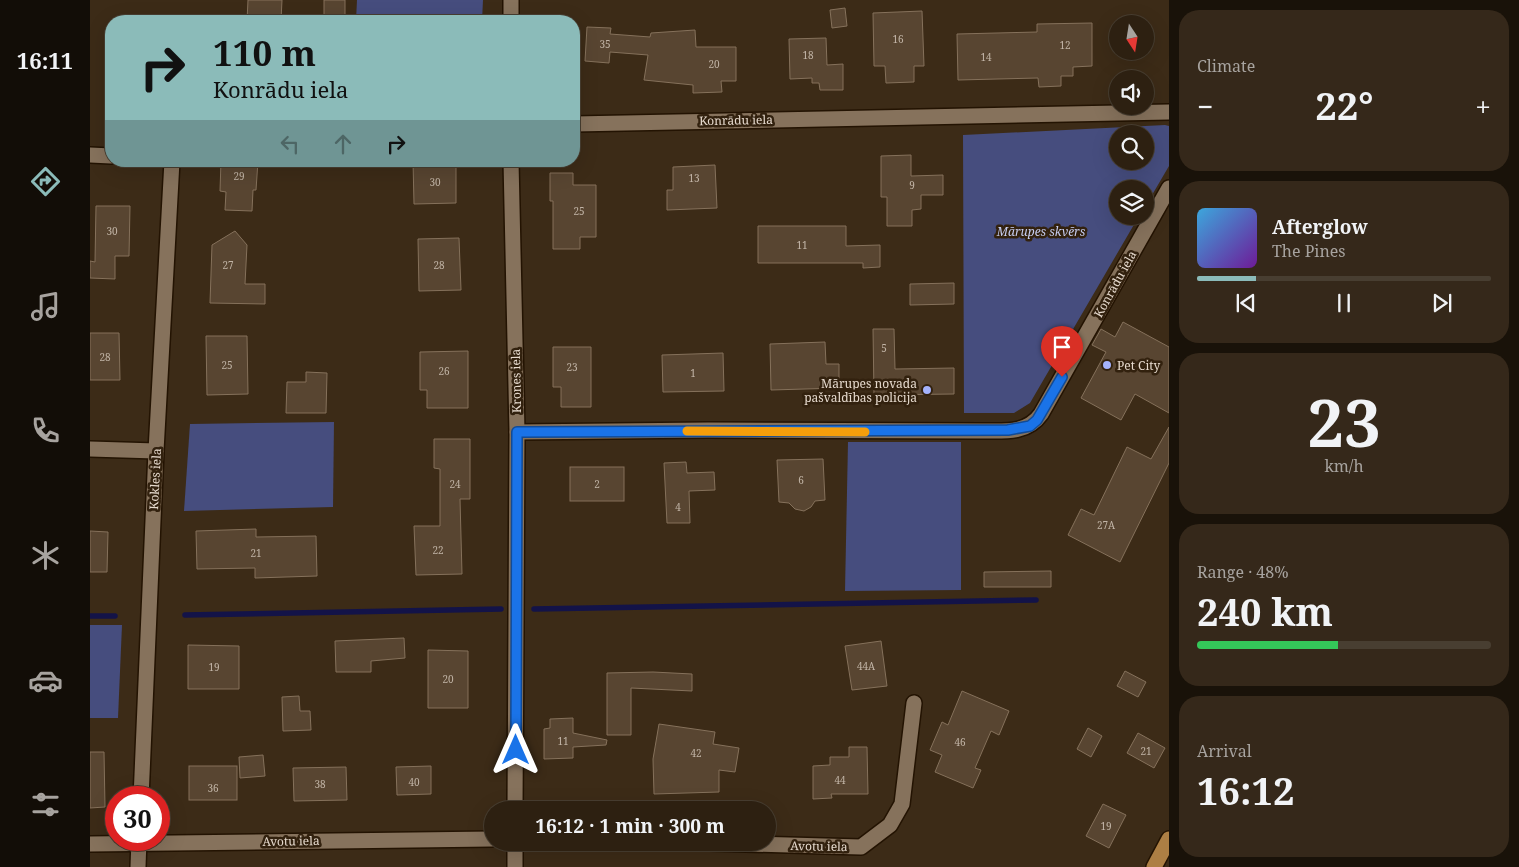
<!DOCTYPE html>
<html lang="en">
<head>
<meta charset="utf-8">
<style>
	:root { --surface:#2d2011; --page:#35281a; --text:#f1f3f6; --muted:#a7a39f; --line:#483e31; --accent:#8bbbb9 }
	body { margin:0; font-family:"Noto Serif",serif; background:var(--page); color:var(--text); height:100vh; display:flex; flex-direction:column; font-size:19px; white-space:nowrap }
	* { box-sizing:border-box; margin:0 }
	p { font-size:16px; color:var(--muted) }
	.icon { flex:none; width:28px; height:28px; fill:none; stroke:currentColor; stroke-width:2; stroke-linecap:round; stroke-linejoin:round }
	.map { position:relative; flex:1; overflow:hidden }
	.sheet { display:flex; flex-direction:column; gap:10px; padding:10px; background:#191209; width:350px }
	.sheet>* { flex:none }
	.top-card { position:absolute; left:15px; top:15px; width:475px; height:152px; border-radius:20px; box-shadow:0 5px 20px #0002,0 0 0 1px var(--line); background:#8bbbb9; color:#111; overflow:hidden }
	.needle { width:32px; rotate:168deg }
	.buttons { position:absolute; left:1019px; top:15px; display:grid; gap:10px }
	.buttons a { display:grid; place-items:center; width:45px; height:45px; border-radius:50%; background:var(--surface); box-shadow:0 5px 20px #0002,0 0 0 1px var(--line); font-size:25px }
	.speed { position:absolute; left:15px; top:786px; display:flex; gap:10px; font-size:25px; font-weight:700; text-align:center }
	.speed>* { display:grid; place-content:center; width:65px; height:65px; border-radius:50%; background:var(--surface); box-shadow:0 5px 20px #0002,0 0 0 1px var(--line); line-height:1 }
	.speed .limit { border:8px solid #d22; background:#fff; color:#111 }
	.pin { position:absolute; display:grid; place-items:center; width:42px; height:42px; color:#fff; margin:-51px -21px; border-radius:50% 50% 50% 0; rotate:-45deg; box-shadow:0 0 5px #0007 }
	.pin .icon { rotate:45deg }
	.me { position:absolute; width:55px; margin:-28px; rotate:0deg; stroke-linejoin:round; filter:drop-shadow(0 0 4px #0008) }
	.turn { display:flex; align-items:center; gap:18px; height:105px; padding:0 25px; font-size:22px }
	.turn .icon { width:65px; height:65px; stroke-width:2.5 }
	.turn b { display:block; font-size:35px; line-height:42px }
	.lanes { display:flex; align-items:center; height:48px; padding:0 25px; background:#0003; justify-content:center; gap:25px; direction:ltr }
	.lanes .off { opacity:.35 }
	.big { font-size:38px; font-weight:700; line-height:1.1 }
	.sheet .widget { flex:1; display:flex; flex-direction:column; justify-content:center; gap:8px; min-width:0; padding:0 18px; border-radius:20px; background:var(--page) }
	.sheet .dial { align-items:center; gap:0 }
	.dial b { font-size:65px; line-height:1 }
	.song { display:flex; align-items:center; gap:15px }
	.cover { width:60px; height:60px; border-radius:8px; background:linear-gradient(135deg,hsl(200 70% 55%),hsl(280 70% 35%)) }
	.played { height:5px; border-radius:2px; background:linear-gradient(90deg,var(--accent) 20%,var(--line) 20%) }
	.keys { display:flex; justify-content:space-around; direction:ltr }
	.heat { display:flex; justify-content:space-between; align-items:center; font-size:28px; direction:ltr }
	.charge { height:8px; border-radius:4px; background:linear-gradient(90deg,#34c759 48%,var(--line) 0) }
	.trip { position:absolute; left:394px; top:801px; width:292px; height:50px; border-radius:25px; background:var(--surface); box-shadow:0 5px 20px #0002,0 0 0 1px var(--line); font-weight:700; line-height:50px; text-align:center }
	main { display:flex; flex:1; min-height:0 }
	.tab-bar { display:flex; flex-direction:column; width:90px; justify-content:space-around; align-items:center; background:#120d07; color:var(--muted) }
	.tab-bar .icon { width:35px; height:35px }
	.tab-bar .active { color:var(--accent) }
	.tab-bar b { font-size:22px; color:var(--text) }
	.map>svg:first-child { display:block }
	.green { fill:#464d7e; fill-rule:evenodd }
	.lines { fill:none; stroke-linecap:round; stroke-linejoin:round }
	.stream { stroke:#131348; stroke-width:5.5 }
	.building { fill:#584531; stroke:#85715b }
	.street-casing { stroke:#231302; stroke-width:18 }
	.primary-casing { stroke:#231302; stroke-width:18 }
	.street { stroke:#86725c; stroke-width:15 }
	.primary { stroke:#ad7f44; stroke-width:15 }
	.route-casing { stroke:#114b97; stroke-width:12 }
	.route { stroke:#1a73e8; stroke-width:9 }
	.slow { stroke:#f59e0b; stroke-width:9 }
	.poi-dot { fill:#a4b2fc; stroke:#32210e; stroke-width:2 }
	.labels { text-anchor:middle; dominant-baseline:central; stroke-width:5; stroke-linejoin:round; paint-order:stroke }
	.number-label { font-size:10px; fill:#c2b5a7 }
	.street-label { font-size:12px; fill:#e6dace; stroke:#32210e }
	.park-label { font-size:12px; font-style:italic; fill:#c7cef2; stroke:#32210e }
	.poi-label { font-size:12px; fill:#e6dace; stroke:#32210e; text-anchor:start }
</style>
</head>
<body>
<main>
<nav class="tab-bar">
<b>16:11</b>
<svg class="icon active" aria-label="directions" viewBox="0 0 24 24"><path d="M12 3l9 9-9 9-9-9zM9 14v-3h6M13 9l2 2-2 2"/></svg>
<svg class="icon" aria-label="music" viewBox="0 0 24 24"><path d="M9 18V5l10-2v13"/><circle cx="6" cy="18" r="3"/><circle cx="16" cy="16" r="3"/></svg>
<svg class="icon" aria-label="phone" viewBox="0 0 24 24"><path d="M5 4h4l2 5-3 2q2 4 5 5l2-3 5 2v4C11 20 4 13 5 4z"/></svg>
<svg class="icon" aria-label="climate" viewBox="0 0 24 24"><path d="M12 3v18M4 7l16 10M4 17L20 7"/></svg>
<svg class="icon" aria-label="car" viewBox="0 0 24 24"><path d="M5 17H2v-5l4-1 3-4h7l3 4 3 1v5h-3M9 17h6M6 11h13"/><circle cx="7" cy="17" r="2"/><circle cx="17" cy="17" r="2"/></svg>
<svg class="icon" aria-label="filters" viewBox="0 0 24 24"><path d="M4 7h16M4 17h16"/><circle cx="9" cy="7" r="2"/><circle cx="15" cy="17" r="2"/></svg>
</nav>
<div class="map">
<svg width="1079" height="867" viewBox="0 0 1079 867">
	<rect width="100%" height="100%" fill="#3c2b17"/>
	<!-- green -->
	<g class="green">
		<polygon points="267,0 393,0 392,21 266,21"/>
		<path d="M1075,125L1079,126V166L1055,207V189H1028V216H1049L940,403L924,413H874L873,135ZM1028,134H1055V161H1028Z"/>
		<polygon points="244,422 243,507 94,511 100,424"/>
		<polygon points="758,442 871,442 871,590 755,591"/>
		<polygon points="0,625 32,625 28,718 0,718"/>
	</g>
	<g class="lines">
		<!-- stream -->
		<g class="stream">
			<polyline points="444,609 946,600"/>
			<polyline points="95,615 411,609"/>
			<polyline points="0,616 25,616"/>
		</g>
	</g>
	<!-- building -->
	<g class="building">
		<polygon points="158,0 192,0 191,21 157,21"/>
		<rect x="234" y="0" width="21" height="21"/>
		<polygon points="755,8 757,26 742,28 740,10"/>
		<polygon points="832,11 834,66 824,66 824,82 796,83 795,66 784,66 783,13"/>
		<polygon points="1002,23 1002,66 983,67 983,76 971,76 971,86 949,87 948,78 868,80 867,34 947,32 947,24"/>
		<polygon points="497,27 521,28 520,34 560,37 561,33 605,30 606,47 646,47 646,81 631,81 632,92 603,93 603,85 554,80 558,55 520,52 519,63 495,61"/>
		<polygon points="736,38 737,65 753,64 753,90 730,90 729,83 722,83 722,78 700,79 699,39"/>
		<polygon points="821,155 821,176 853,175 853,195 831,195 831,209 822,210 822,226 797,226 797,197 791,197 791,156"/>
		<polygon points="131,161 168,161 166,190 163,190 162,211 135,210 136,192 130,191"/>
		<polygon points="323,161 366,161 366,203 324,204"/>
		<polygon points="625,165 627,208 577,210 577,190 583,190 583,167"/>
		<polygon points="460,173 483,173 483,185 506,185 506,237 490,237 490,249 463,249 463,201 460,201"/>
		<polygon points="6,206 40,206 39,256 25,256 25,279 0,278 0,261 5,262"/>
		<polygon points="668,226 756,226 756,246 790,245 790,267 773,268 773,263 668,263"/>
		<polygon points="145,231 157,245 155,284 175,284 175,304 120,303 122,245"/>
		<polygon points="369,238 371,290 329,291 328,239"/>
		<polygon points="864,283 864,304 820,305 820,284"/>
		<polygon points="1033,322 1079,347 1079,413 1045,394 1031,420 991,398 1016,352 1002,345 1011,329 1025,337"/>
		<polygon points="783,329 804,329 805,369 864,368 864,394 784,395"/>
		<polygon points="0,333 29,333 30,380 0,380"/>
		<polygon points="116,336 157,336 158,394 117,395"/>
		<polygon points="735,342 736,364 749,364 749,388 681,390 680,344"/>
		<polygon points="463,347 501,347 501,407 471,407 471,387 463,387"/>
		<polygon points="378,351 378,408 337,408 337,390 330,390 330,352"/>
		<polygon points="633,353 634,391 573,392 572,355"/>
		<polygon points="216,372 237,373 236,413 196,413 197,382 216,382"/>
		<polygon points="1079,427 1079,463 1030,562 978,535 991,509 1004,515 1037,447 1061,459"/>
		<polygon points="344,439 380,439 380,499 370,499 372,574 326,575 324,526 350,526 350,469 344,468"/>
		<polygon points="733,459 735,500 725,501 721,507 714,511 705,509 699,503 689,502 687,460"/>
		<polygon points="596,462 597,473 624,472 625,490 599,491 600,523 577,523 574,463"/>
		<rect x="480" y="467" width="54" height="34"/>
		<polygon points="166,529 166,537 226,536 227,576 165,578 165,568 107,569 106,531"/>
		<polygon points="0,531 18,532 17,572 0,572"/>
		<polygon points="961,571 961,587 894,587 894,572"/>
		<polygon points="314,638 315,658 281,661 281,672 246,672 245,641"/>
		<polygon points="791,641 797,686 762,690 755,646"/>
		<polygon points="98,645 149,646 149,689 98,689"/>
		<polygon points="338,650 378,651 378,708 338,708"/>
		<polygon points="1035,671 1056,682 1048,697 1027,686"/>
		<polygon points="563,672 602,674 602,691 541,688 541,735 517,735 517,673"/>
		<polygon points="872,691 919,711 909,735 901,731 885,768 891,770 883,788 845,772 852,755 840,750 852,722 858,725"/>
		<polygon points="209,696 210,711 220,711 221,730 193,731 192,697"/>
		<polygon points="483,718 483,733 517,740 516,745 483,747 483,758 454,759 454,729 460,728 460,719"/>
		<polygon points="569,724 625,732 623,744 649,748 645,772 629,770 629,792 564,794 563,759"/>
		<polygon points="998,728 1012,736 1001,757 987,749"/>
		<polygon points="1048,733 1075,748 1064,768 1037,753"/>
		<polygon points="759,747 777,747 778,794 741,794 742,798 723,799 723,766 740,765 740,757 759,757"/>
		<polygon points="0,752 14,752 15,807 0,808"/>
		<polygon points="173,755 175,776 150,778 149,757"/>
		<rect x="99" y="766" width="48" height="34"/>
		<polygon points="341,766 341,794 307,795 306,767"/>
		<polygon points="256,767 257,800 204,801 203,768"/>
		<polygon points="1013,804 1036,815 1019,848 996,836"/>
	</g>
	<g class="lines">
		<!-- street casing -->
		<g class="street-casing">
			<g id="street">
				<polyline points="421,21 421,0"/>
				<polyline points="484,124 1079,112"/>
				<polyline points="0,155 21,156"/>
				<polyline points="421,161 427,432 425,810"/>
				<path d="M427,432L618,430L892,431C914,431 937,434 951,414L1079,188"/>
				<polyline points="0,449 66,451"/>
				<polyline points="51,798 66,451 82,161"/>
				<polyline points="425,842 425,867"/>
				<polyline points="584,842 771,847 800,825 812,804 824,703"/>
				<polyline points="0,844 402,839"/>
				<polyline points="48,867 49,840"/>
			</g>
		</g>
		<!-- primary casing -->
		<g class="primary-casing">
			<polyline id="primary" points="1064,867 1079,839"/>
		</g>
		<!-- street -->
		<use href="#street" class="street"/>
		<!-- primary -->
		<use href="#primary" class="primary"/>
	</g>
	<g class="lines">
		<!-- route casing -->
		<g class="route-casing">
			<polyline id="route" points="426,750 427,432 918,430 940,426 947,420 972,377"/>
		</g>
		<!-- route -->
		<use href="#route" class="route"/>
		<!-- slow -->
		<polyline class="slow" points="597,431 775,432"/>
	</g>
	<!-- markers -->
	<g class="poi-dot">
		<circle cx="1017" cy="365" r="5"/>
		<circle cx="837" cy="390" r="5"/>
	</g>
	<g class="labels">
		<!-- number labels -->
		<g class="number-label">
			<text x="808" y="39">16</text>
			<text x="515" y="44">35</text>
			<text x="975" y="45">12</text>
			<text x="718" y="55">18</text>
			<text x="896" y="57">14</text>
			<text x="624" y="64">20</text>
			<text x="149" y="176">29</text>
			<text x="604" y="178">13</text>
			<text x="345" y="182">30</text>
			<text x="822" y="185">9</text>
			<text x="489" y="211">25</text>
			<text x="22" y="231">30</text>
			<text x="712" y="245">11</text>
			<text x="138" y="265">27</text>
			<text x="349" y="265">28</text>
			<text x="794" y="348">5</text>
			<text x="15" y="357">28</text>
			<text x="137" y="365">25</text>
			<text x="482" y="367">23</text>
			<text x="354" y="371">26</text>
			<text x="603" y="373">1</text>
			<text x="711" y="480">6</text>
			<text x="365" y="484">24</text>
			<text x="507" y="484">2</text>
			<text x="588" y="507">4</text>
			<text x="1016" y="525">27A</text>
			<text x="348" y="550">22</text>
			<text x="166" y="553">21</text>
			<text x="776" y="666">44A</text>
			<text x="124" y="667">19</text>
			<text x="358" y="679">20</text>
			<text x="473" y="741">11</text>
			<text x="870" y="742">46</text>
			<text x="1056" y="751">21</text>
			<text x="606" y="753">42</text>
			<text x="750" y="780">44</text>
			<text x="324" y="782">40</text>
			<text x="230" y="784">38</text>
			<text x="123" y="788">36</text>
			<text x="1016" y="826">19</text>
		</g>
		<!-- street labels -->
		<g class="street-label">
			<text transform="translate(646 120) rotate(-1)">Konrādu iela</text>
			<text transform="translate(1025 284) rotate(-61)">Konrādu iela</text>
			<text transform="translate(426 381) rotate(-91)">Krones iela</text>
			<text transform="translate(65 479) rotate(-87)">Kokles iela</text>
			<text transform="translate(201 841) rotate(-1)">Avotu iela</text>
			<text transform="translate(729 846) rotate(1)">Avotu iela</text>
		</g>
		<!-- park labels -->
		<g class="park-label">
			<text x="951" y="231">Mārupes skvērs</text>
		</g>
		<!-- poi labels -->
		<g class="poi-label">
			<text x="1027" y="365">Pet City</text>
			<text x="827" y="383" text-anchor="end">Mārupes novada<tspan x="827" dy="14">pašvaldības policija</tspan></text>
		</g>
	</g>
</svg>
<div class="buttons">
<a><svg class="needle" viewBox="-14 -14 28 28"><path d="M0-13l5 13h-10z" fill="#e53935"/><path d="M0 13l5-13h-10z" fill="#a7a39f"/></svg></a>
<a><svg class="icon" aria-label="sound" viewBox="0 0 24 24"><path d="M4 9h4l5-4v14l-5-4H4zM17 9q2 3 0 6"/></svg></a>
<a><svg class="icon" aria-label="search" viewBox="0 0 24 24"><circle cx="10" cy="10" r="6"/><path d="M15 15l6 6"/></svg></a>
<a><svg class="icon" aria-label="layers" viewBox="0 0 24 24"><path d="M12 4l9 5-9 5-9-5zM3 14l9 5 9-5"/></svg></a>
</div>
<div class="speed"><div class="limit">30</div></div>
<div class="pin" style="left:972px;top:377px;background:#d93025"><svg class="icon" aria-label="arrive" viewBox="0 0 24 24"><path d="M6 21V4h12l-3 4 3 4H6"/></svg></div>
<svg class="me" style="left:426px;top:750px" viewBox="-20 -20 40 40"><path d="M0-17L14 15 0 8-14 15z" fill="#1a73e8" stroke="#fff" stroke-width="4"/></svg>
<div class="trip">16:12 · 1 min · 300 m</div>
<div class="top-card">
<div class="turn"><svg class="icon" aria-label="right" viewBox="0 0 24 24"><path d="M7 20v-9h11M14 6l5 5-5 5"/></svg><div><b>110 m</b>Konrādu iela</div></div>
<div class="lanes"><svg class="icon off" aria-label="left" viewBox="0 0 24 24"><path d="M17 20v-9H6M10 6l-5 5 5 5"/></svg><svg class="icon off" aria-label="ahead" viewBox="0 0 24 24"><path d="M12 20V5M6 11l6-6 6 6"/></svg><svg class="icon" aria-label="right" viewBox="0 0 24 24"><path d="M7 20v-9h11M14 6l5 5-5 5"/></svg></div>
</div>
</div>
<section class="sheet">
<div class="widget"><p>Climate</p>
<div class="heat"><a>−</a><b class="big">22°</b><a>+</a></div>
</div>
<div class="widget">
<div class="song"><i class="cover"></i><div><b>Afterglow</b><p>The Pines</p></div></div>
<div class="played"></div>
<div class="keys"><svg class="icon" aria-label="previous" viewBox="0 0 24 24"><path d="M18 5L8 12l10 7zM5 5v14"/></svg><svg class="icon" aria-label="pause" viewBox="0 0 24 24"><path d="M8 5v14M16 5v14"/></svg><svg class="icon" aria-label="next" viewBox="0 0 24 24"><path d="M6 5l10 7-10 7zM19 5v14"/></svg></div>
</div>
<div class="widget dial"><b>23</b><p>km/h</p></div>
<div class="widget"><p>Range · 48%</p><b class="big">240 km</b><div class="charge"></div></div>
<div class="widget"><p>Arrival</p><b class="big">16:12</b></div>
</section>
</main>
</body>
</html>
